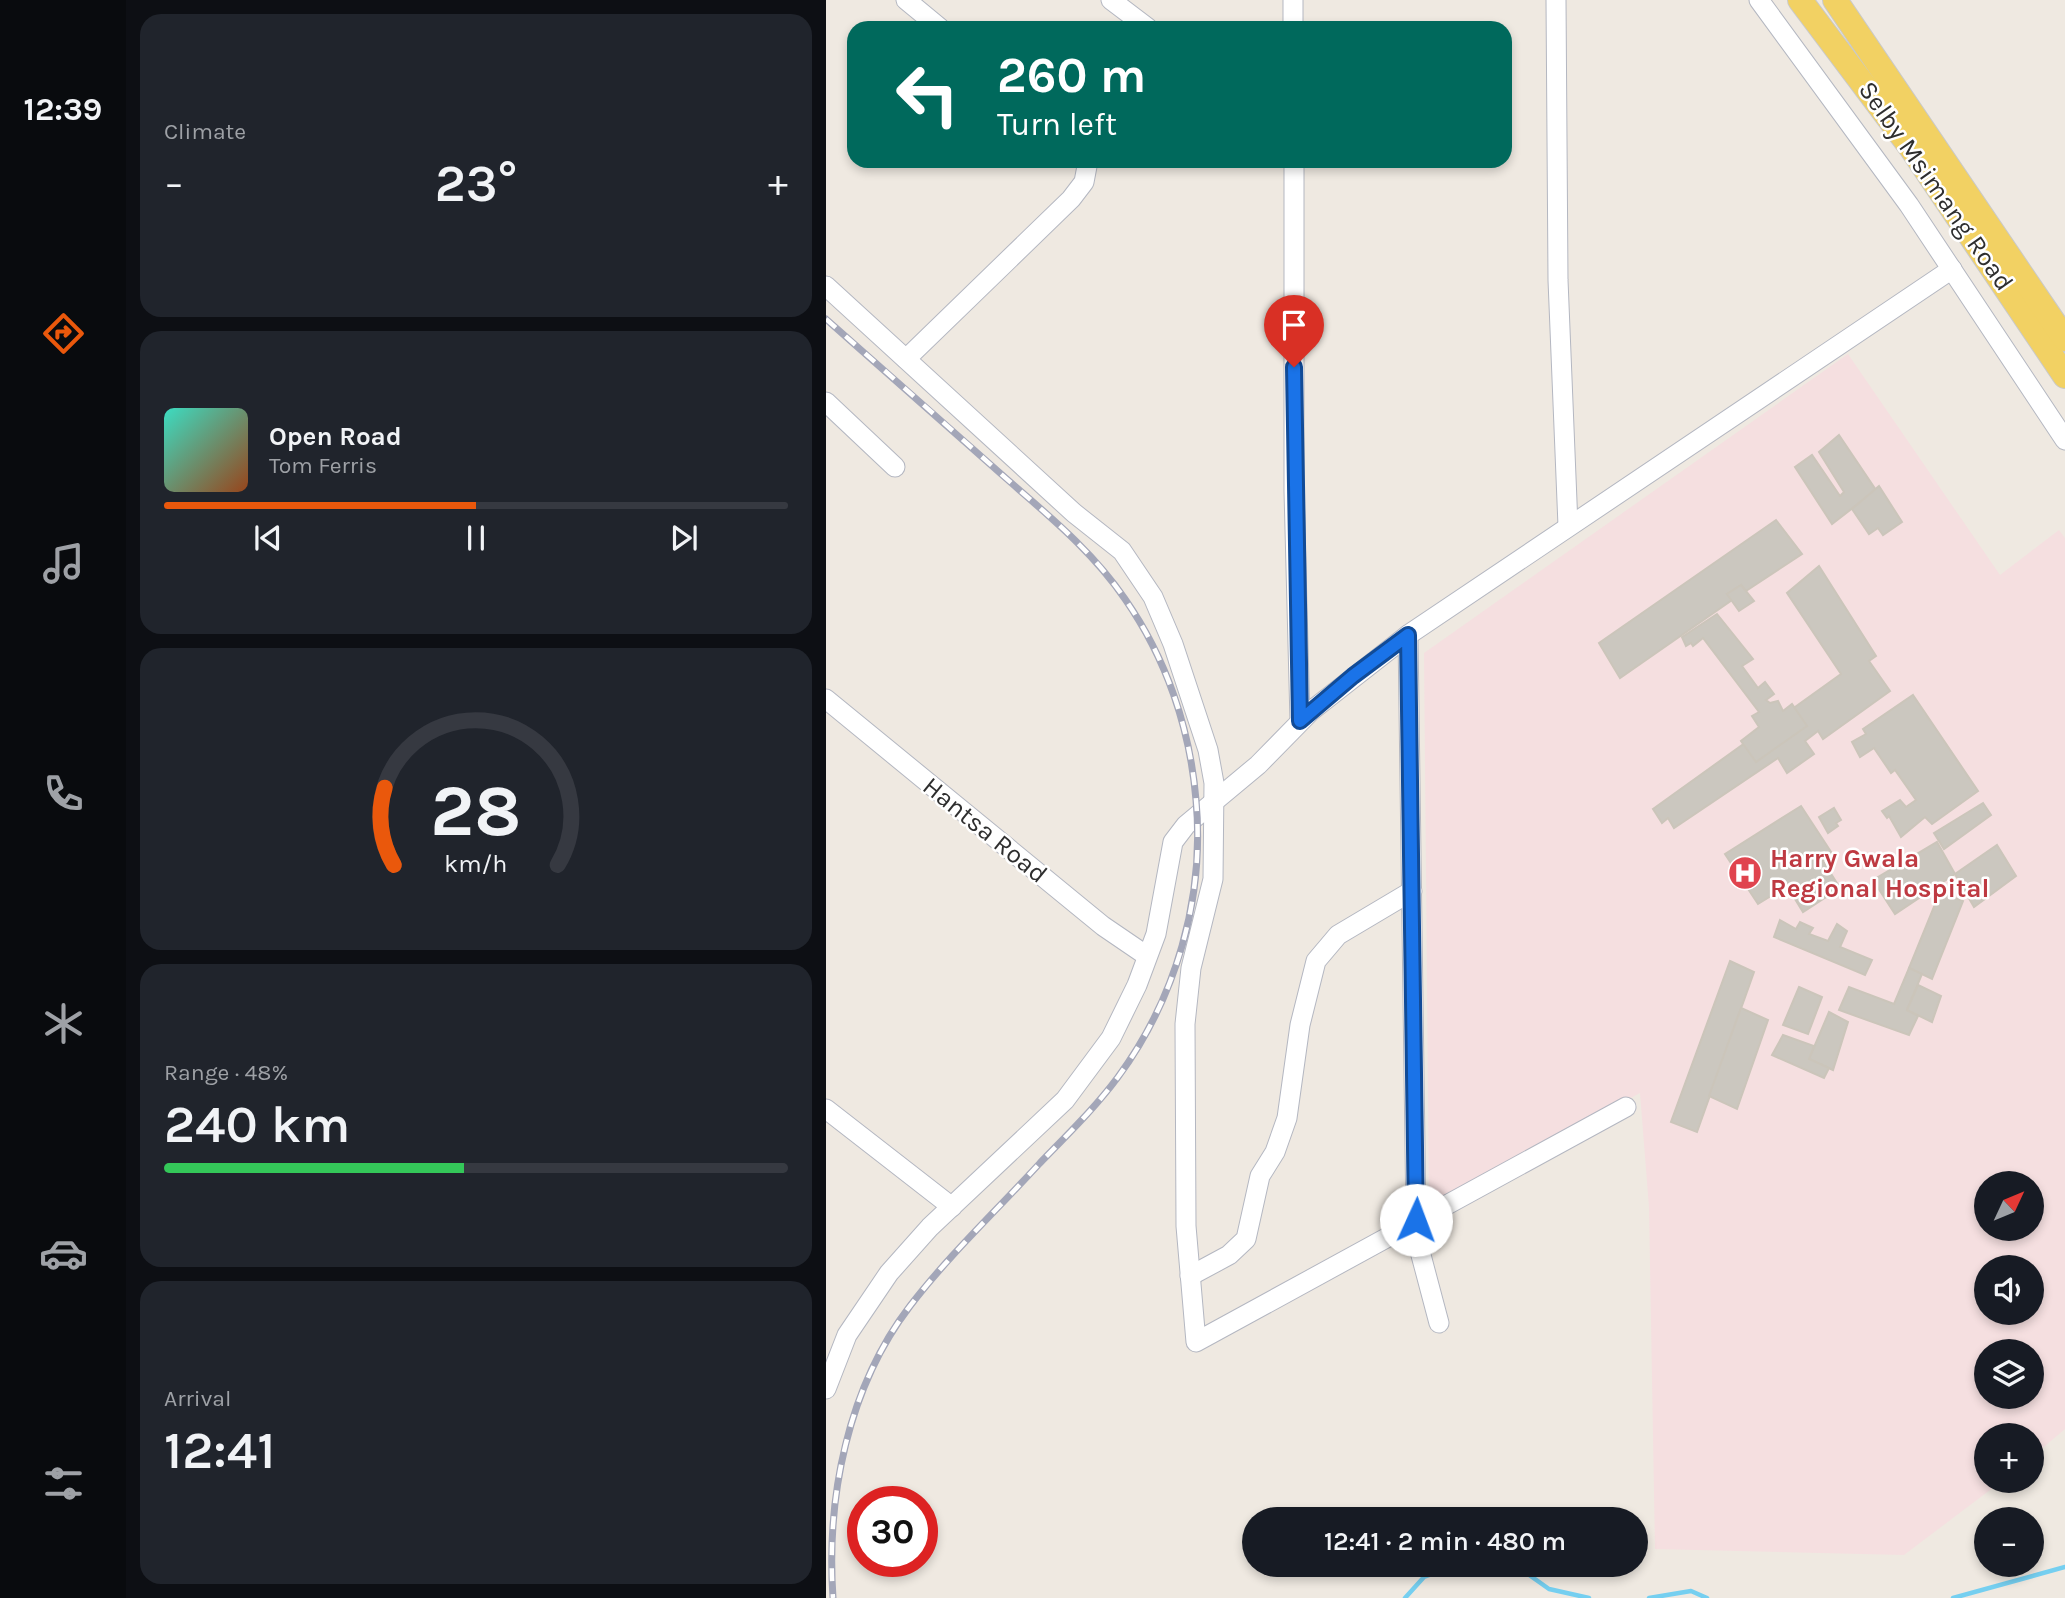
<!DOCTYPE html>
<html lang="en">
<head>
<meta charset="utf-8">
<style>
	:root { --surface:#171b24; --page:#20242c; --text:#f1f3f6; --muted:#9ea1a6; --line:#363941; --accent:#ea580c }
	body { margin:0; font-family:Karla,sans-serif; background:var(--page); color:var(--text); height:100vh; display:flex; flex-direction:column; font-size:26px; white-space:nowrap }
	* { box-sizing:border-box; margin:0 }
	p { font-size:23px; color:var(--muted) }
	.icon { flex:none; width:38px; height:38px; fill:none; stroke:currentColor; stroke-width:2; stroke-linecap:round; stroke-linejoin:round }
	.map { position:relative; flex:1; overflow:hidden }
	.side { display:flex; flex-direction:column; gap:14px; padding:14px; background:#0d0f14; width:700px }
	.side>* { flex:none }
	.guide { position:absolute; left:21px; top:21px; width:665px; height:147px; border-radius:21px; box-shadow:0 4px 10px #0003; background:#00695c; color:#fff; overflow:hidden }
	.needle { width:46px; rotate:46deg }
	.buttons { position:absolute; left:1148px; top:1171px; display:grid; gap:14px }
	.buttons a { display:grid; place-items:center; width:70px; height:70px; border-radius:50%; background:var(--surface); box-shadow:0 4px 10px #0003; font-size:35px }
	.speed { position:absolute; left:21px; top:1486px; display:flex; gap:14px; font-size:35px; font-weight:700; text-align:center }
	.speed>* { display:grid; place-content:center; width:91px; height:91px; border-radius:50%; background:var(--surface); box-shadow:0 4px 10px #0003; line-height:1 }
	.speed .limit { border:10px solid #d22; background:#fff; color:#111 }
	.pin { position:absolute; display:grid; place-items:center; width:60px; height:60px; color:#fff; margin:-72px -30px; border-radius:50% 50% 50% 0; rotate:-45deg; box-shadow:0 0 7px #0007 }
	.pin .icon { rotate:45deg }
	.me { position:absolute; width:77px; margin:-38px; rotate:2deg; stroke-linejoin:round; filter:drop-shadow(0 0 5px #0008) }
	.turn { display:flex; align-items:center; gap:24px; height:147px; padding:0 35px; font-size:32px }
	.turn .icon { width:91px; height:91px; stroke-width:2.5 }
	.turn b { display:block; font-size:49px; line-height:60px }
	.big { font-size:52px; font-weight:600; line-height:1.1 }
	.side .widget { flex:1; display:flex; flex-direction:column; justify-content:center; gap:10px; min-width:0; padding:0 24px; border-radius:21px; background:var(--page) }
	.side .dial { align-items:center; gap:0 }
	.dial svg { height:182px; overflow:visible; fill:none; stroke:var(--line); stroke-width:7; stroke-linecap:round; text-anchor:middle }
	.dial text { fill:var(--text); stroke:none }
	.song { display:flex; align-items:center; gap:21px }
	.cover { width:84px; height:84px; border-radius:10px; background:linear-gradient(135deg,hsl(170 70% 55%),hsl(20 70% 35%)) }
	.played { height:7px; border-radius:4px; background:linear-gradient(90deg,var(--accent) 50%,var(--line) 50%) }
	.keys { display:flex; justify-content:space-around; direction:ltr }
	.heat { display:flex; justify-content:space-between; align-items:center; font-size:38px; direction:ltr }
	.charge { height:10px; border-radius:5px; background:linear-gradient(90deg,#34c759 48%,var(--line) 0) }
	.trip { position:absolute; left:416px; top:1507px; width:406px; height:70px; border-radius:35px; background:var(--surface); box-shadow:0 4px 10px #0003; font-weight:600; line-height:70px; text-align:center }
	main { display:flex; flex:1; min-height:0 }
	.tab-bar { display:flex; flex-direction:column; width:126px; justify-content:space-around; align-items:center; background:#090b0e; color:var(--muted) }
	.tab-bar .icon { width:49px; height:49px }
	.tab-bar .on { color:var(--accent) }
	.tab-bar b { font-size:32px; color:var(--text) }
	.map>svg:first-child { display:block }
	.medical { fill:#f5dfe0; fill-rule:evenodd }
	.lines { fill:none; stroke-linecap:round; stroke-linejoin:round }
	.stream { stroke:#75cff0; stroke-width:4.5 }
	.building { fill:#cbc7bf; stroke:#cbc5ba; stroke-width:2 }
	.minor-casing { stroke:#b4b7c1; stroke-width:21 }
	.major-casing { stroke:#c9c9c9; stroke-width:26 }
	.minor { stroke:#fff; stroke-width:19 }
	.major { stroke:#f2d163; stroke-width:24 }
	.rail-casing { stroke:#a3a6b8; stroke-width:7 }
	.rail { stroke:#fff; stroke-width:4.5; stroke-dasharray:13; stroke-linecap:butt }
	.route-casing { stroke:#114b97; stroke-width:18 }
	.route { stroke:#1a73e8; stroke-width:12 }
	.labels { text-anchor:middle; dominant-baseline:central; stroke-width:5; stroke-linejoin:round; paint-order:stroke }
	.street-label { font-size:26px; fill:#2e2e2e; stroke:#fff }
	.health-label { font-size:26px; font-weight:bold; fill:#be3a42; stroke:#fff; text-anchor:start }
</style>
</head>
<body>
<main>
<nav class="tab-bar">
<b>12:39</b>
<svg class="icon on" aria-label="directions" viewBox="0 0 24 24"><path d="M12 3l9 9-9 9-9-9zM9 14v-3h6M13 9l2 2-2 2"/></svg>
<svg class="icon" aria-label="music" viewBox="0 0 24 24"><path d="M9 18V5l10-2v13"/><circle cx="6" cy="18" r="3"/><circle cx="16" cy="16" r="3"/></svg>
<svg class="icon" aria-label="phone" viewBox="0 0 24 24"><path d="M5 4h4l2 5-3 2q2 4 5 5l2-3 5 2v4C11 20 4 13 5 4z"/></svg>
<svg class="icon" aria-label="climate" viewBox="0 0 24 24"><path d="M12 3v18M4 7l16 10M4 17L20 7"/></svg>
<svg class="icon" aria-label="car" viewBox="0 0 24 24"><path d="M5 17H2v-5l4-1 3-4h7l3 4 3 1v5h-3M9 17h6M6 11h13"/><circle cx="7" cy="17" r="2"/><circle cx="17" cy="17" r="2"/></svg>
<svg class="icon" aria-label="filters" viewBox="0 0 24 24"><path d="M4 7h16M4 17h16"/><circle cx="9" cy="7" r="2"/><circle cx="15" cy="17" r="2"/></svg>
</nav>
<section class="side">
<div class="widget"><p>Climate</p>
<div class="heat"><a>−</a><b class="big">23°</b><a>+</a></div>
</div>
<div class="widget">
<div class="song"><i class="cover"></i><div><b>Open Road</b><p>Tom Ferris</p></div></div>
<div class="played"></div>
<div class="keys"><svg class="icon" aria-label="previous" viewBox="0 0 24 24"><path d="M18 5L8 12l10 7zM5 5v14"/></svg><svg class="icon" aria-label="pause" viewBox="0 0 24 24"><path d="M8 5v14M16 5v14"/></svg><svg class="icon" aria-label="next" viewBox="0 0 24 24"><path d="M6 5l10 7-10 7zM19 5v14"/></svg></div>
</div>
<div class="widget dial"><svg viewBox="0 0 100 80">
<path d="M14 69A42 42 0 1 1 86 69"/>
<path d="M14 69A42 42 0 0 1 10 35" stroke="#ea580c"/>
<text x="50" y="56" font-size="32" font-weight="700">28</text>
<text x="50" y="72" font-size="11">km/h</text>
</svg></div>
<div class="widget"><p>Range · 48%</p><b class="big">240 km</b><div class="charge"></div></div>
<div class="widget"><p>Arrival</p><b class="big">12:41</b></div>
</section>
<div class="map">
<svg width="1239" height="1598" viewBox="0 0 1239 1598">
	<rect width="100%" height="100%" fill="#efe9e1"/>
	<!-- medical -->
	<path class="medical" d="M1022,354L1174,575L1233,530L1239,538V1429L1206,1457V1435H1160V1480L1176,1481L1078,1555L829,1549L823,1207L814,1093L603,1206L598,653ZM1160,1183H1206V1228H1160ZM1160,1267H1206V1312H1160ZM1160,1351H1206V1396H1160Z"/>
	<g class="lines">
		<!-- stream -->
		<g class="stream">
			<polyline points="688,1564 723,1589 763,1598"/>
			<polyline points="579,1598 598,1577 634,1564"/>
			<polyline points="823,1598 865,1591 881,1598"/>
			<polyline points="1127,1598 1239,1567"/>
		</g>
	</g>
	<!-- building -->
	<g class="building">
		<polygon points="1013,435 1050,490 1006,524 969,467 986,455 1014,496 1018,492 993,452"/>
		<polygon points="1053,486 1076,522 1057,535 1052,528 1043,534 1026,509"/>
		<polygon points="950,520 976,554 920,591 915,585 901,594 906,600 794,678 773,643"/>
		<polygon points="993,566 1050,656 1043,661 1064,691 997,739 992,731 979,741 988,754 961,773 952,758 848,828 842,818 836,823 827,809 1015,674 961,593"/>
		<polygon points="915,585 928,601 913,611 901,594"/>
		<polygon points="891,614 927,659 916,666 932,688 939,682 948,694 940,700 944,703 952,701 957,711 966,704 981,726 930,762 915,741 933,727 926,716 933,712 877,638 867,646 865,643 860,646 856,637"/>
		<polygon points="1087,695 1152,791 1106,824 1099,817 1075,837 1063,816 1061,818 1056,811 1074,800 1080,807 1090,800 1069,770 1065,773 1048,748 1034,757 1026,742 1040,734 1037,729"/>
		<polygon points="1157,803 1165,815 1118,849 1108,833"/>
		<polygon points="975,806 1007,855 997,861 1014,888 977,912 961,886 932,904 899,854"/>
		<polygon points="1008,808 1015,820 1010,823 1012,826 1002,833 993,817"/>
		<polygon points="1111,842 1129,874 1069,914 1047,880"/>
		<polygon points="1171,845 1190,876 1148,907 1129,874"/>
		<polygon points="1114,892 1137,901 1106,979 1083,968"/>
		<polygon points="954,920 970,929 974,922 987,928 983,934 1002,941 1011,924 1021,931 1014,947 1046,960 1039,975 948,937"/>
		<polygon points="904,961 928,972 871,1132 845,1122"/>
		<polygon points="1083,968 1096,974 1081,1010 1092,1016 1083,1035 1013,1010 1023,987 1068,1004"/>
		<polygon points="1092,985 1115,996 1106,1022 1081,1010"/>
		<polygon points="973,987 996,997 982,1034 957,1025"/>
		<polygon points="915,1008 942,1020 911,1109 883,1096"/>
		<polygon points="1003,1012 1022,1022 1007,1070 983,1059"/>
		<polygon points="957,1035 988,1046 983,1059 1003,1068 998,1078 946,1055"/>
	</g>
	<g class="lines">
		<!-- minor casing -->
		<g class="minor-casing">
			<g id="minor">
				<polyline points="80,0 114,28"/>
				<polyline points="285,0 322,28"/>
				<polyline points="467,0 467,28"/>
				<polyline points="730,0 732,280 742,526"/>
				<polyline points="933,0 1083,205 1239,440"/>
				<polyline points="468,161 468,491 474,721"/>
				<polyline points="0,286 248,513 296,551 327,597 347,644 382,750 388,783 387,879 365,968 359,1024 360,1226 370,1342 800,1107"/>
				<polyline points="80,359 245,199 258,182 262,161"/>
				<polyline points="0,402 69,467"/>
				<polyline points="582,635 590,1220 591,1240 613,1323"/>
				<polyline points="0,699 277,926 321,956"/>
				<polyline points="0,1109 126,1207"/>
				<polyline points="364,1276 403,1255 420,1239 434,1176 449,1152 461,1118 474,1025 490,961 512,935 586,891"/>
				<polyline points="0,1389 21,1335 63,1273 104,1227 239,1100 285,1038 311,985 330,934 347,842 360,825 432,765 485,711 582,635 1126,269"/>
			</g>
		</g>
		<!-- major casing -->
		<g class="major-casing">
			<g id="major">
				<polyline points="974,0 1086,149 1239,376"/>
				<polyline points="1009,0 1239,339"/>
			</g>
		</g>
		<!-- minor -->
		<use href="#minor" class="minor"/>
		<!-- major -->
		<use href="#major" class="major"/>
		<!-- rail casing -->
		<g class="rail-casing">
			<path id="rail" d="M0,319C58,370 116,421 174,473C218,512 265,549 299,599C340,658 364,728 370,800C379,898 350,998 292,1077C269,1108 241,1135 214,1163C171,1210 123,1255 84,1306C22,1387 0,1497 7,1598"/>
		</g>
		<!-- rail -->
		<use href="#rail" class="rail"/>
	</g>
	<g class="lines">
		<!-- route casing -->
		<g class="route-casing">
			<polyline id="route" points="468,367 474,721 527,676 582,635 590,1220"/>
		</g>
		<!-- route -->
		<use href="#route" class="route"/>
	</g>
	<!-- icons -->
	<defs>
		<g id="hospital-disc" transform="scale(1.75)"><circle r="9.5" fill="#e0444e" stroke="#fff"/><path d="M-5-5h3v3.5h4V-5h3V5h-3V1.5h-4V5h-3Z" fill="#fff"/></g>
	</defs>
	<g fill-rule="evenodd">
		<use href="#hospital-disc" x="919" y="873"/>
	</g>
	<g class="labels">
		<!-- street labels -->
		<g class="street-label">
			<text transform="translate(1110 186) rotate(55)">Selby Msimang Road</text>
			<text transform="translate(159 830) rotate(39)">Hantsa Road</text>
		</g>
		<!-- health labels -->
		<g class="health-label">
			<text x="944" y="858">Harry Gwala<tspan x="944" dy="30">Regional Hospital</tspan></text>
		</g>
	</g>
</svg>
<div class="buttons">
<a><svg class="needle" viewBox="-14 -14 28 28"><path d="M0-13l5 13h-10z" fill="#e53935"/><path d="M0 13l5-13h-10z" fill="#9ea1a6"/></svg></a>
<a><svg class="icon" aria-label="sound" viewBox="0 0 24 24"><path d="M4 9h4l5-4v14l-5-4H4zM17 9q2 3 0 6"/></svg></a>
<a><svg class="icon" aria-label="layers" viewBox="0 0 24 24"><path d="M12 4l9 5-9 5-9-5zM3 14l9 5 9-5"/></svg></a>
<a>+</a>
<a>−</a>
</div>
<div class="speed"><div class="limit">30</div></div>
<div class="pin" style="left:468px;top:367px;background:#d93025"><svg class="icon" aria-label="arrive" viewBox="0 0 24 24"><path d="M6 21V4h12l-3 4 3 4H6"/></svg></div>
<svg class="me" style="left:590px;top:1220px" viewBox="-20 -20 40 40"><circle r="19" fill="#fff"/><path d="M0-13L10 11 0 6-10 11z" fill="#1a73e8"/></svg>
<div class="trip">12:41 · 2 min · 480 m</div>
<div class="guide">
<div class="turn"><svg class="icon" aria-label="left" viewBox="0 0 24 24"><path d="M17 20v-9H6M10 6l-5 5 5 5"/></svg><div><b>260 m</b>Turn left</div></div>
</div>
</div>
</main>
</body>
</html>
